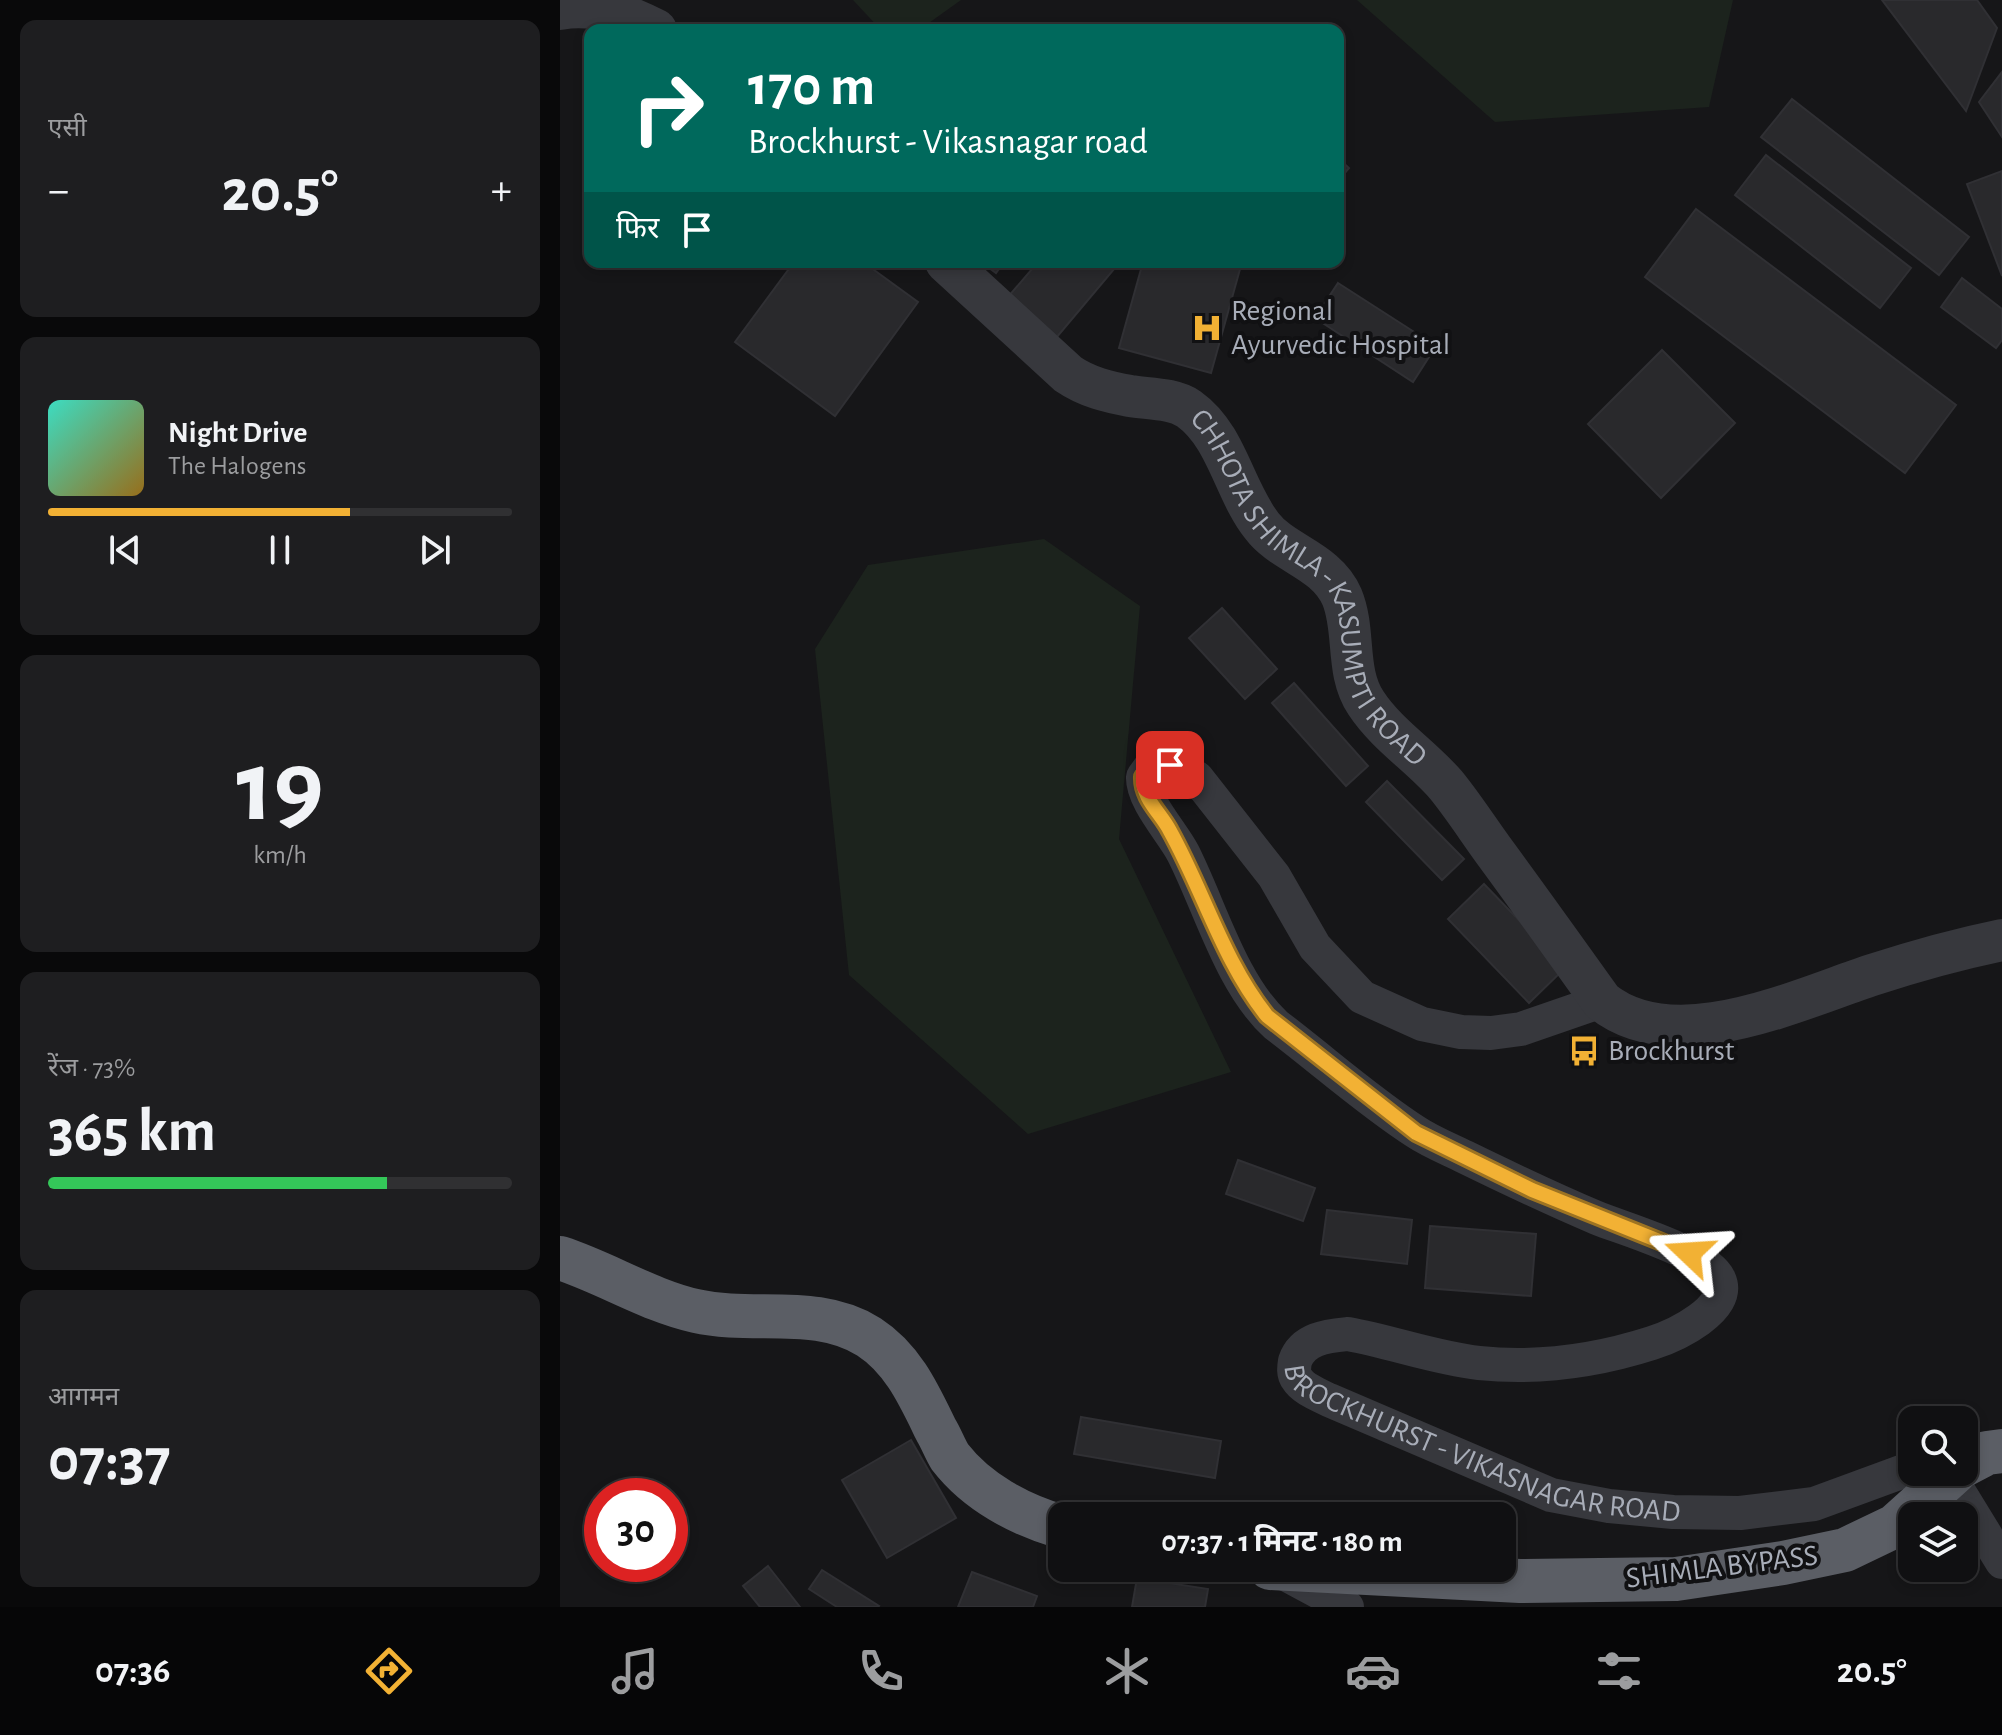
<!DOCTYPE html>
<html lang="hi">
<head>
<meta charset="utf-8">
<style>
	:root { --surface:#101012; --page:#1e1e20; --text:#f1f3f6; --muted:#9c9d9f; --line:#303032; --accent:#f2b134 }
	body { margin:0; font-family:"Alegreya Sans","Noto Sans Devanagari",sans-serif; background:var(--page); color:var(--text); height:100vh; display:flex; flex-direction:column; font-size:30px; white-space:nowrap }
	* { box-sizing:border-box; margin:0 }
	p { font-size:26px; color:var(--muted) }
	.icon { flex:none; width:44px; height:44px; fill:none; stroke:currentColor; stroke-width:2; stroke-linecap:round; stroke-linejoin:round }
	.map { position:relative; flex:1; overflow:hidden }
	.side { display:flex; flex-direction:column; gap:20px; padding:20px; background:#09090a; width:560px }
	.side>* { flex:none }
	.guide { position:absolute; left:24px; top:24px; width:760px; height:244px; border-radius:16px; box-shadow:0 4px 12px #0003,0 0 0 2px var(--line); background:#00695c; color:#fff; overflow:hidden }
	.buttons { position:absolute; left:1338px; top:1406px; display:grid; gap:16px }
	.buttons a { display:grid; place-items:center; width:80px; height:80px; border-radius:16px; background:var(--surface); box-shadow:0 4px 12px #0003,0 0 0 2px var(--line); font-size:40px }
	.speed { position:absolute; left:24px; top:1478px; display:flex; gap:16px; font-size:40px; font-weight:700; text-align:center }
	.speed>* { display:grid; place-content:center; width:104px; height:104px; border-radius:50%; background:var(--surface); box-shadow:0 4px 12px #0003,0 0 0 2px var(--line); line-height:1 }
	.speed .limit { border:12px solid #d22; background:#fff; color:#111 }
	.pin { position:absolute; display:grid; place-items:center; width:68px; height:68px; color:#fff; margin:-34px; border-radius:16px; box-shadow:0 4px 12px #0006 }
	.me { position:absolute; width:88px; margin:-44px; rotate:290deg; stroke-linejoin:round; filter:drop-shadow(0 0 6px #0008) }
	.turn { display:flex; align-items:center; gap:28px; height:168px; padding:0 32px; font-size:36px }
	.turn .icon { width:104px; height:104px; stroke-width:2.5 }
	.turn b { display:block; font-size:56px; line-height:68px }
	.then { display:flex; align-items:center; height:76px; padding:0 32px; background:#0003; gap:16px; font-size:30px }
	.big { font-size:60px; font-weight:700; line-height:1.1 }
	.side .card { flex:1; display:flex; flex-direction:column; justify-content:center; gap:12px; min-width:0; padding:0 28px; border-radius:16px; background:var(--page) }
	.side .dial { align-items:center; gap:0 }
	.dial b { font-size:104px; line-height:1 }
	.song { display:flex; align-items:center; gap:24px }
	.cover { width:96px; height:96px; border-radius:12px; background:linear-gradient(135deg,hsl(170 70% 55%),hsl(40 70% 35%)) }
	.played { height:8px; border-radius:4px; background:linear-gradient(90deg,var(--accent) 65%,var(--line) 65%) }
	.keys { display:flex; justify-content:space-around; direction:ltr }
	.heat { display:flex; justify-content:space-between; align-items:center; font-size:44px; direction:ltr }
	.charge { height:12px; border-radius:6px; background:linear-gradient(90deg,#34c759 73%,var(--line) 0) }
	.trip { position:absolute; left:488px; top:1502px; width:468px; height:80px; border-radius:16px; background:var(--surface); box-shadow:0 4px 12px #0003,0 0 0 2px var(--line); font-weight:700; line-height:80px; text-align:center }
	.menu { display:flex; height:128px; justify-content:space-around; align-items:center; background:#060607; color:var(--muted) }
	.menu .icon { width:56px; height:56px }
	.menu .selected { color:var(--accent) }
	.menu b { font-size:36px; color:var(--text) }
	main { display:flex; flex:1; min-height:0 }
	.map>svg:first-child { display:block }
	.green { fill:#1c231d }
	.building { fill:#29292c; stroke:#303034; stroke-width:2 }
	.lines { fill:none; stroke-linecap:round; stroke-linejoin:round }
	.minor { stroke:#37383d; stroke-width:34 }
	.tertiary { stroke:#37383d; stroke-width:42 }
	.trunk { stroke:#5b5e65; stroke-width:44 }
	.route-casing { stroke:#9d7322; stroke-width:20 }
	.route { stroke:#f2b134; stroke-width:14 }
	.labels { text-anchor:middle; dominant-baseline:central; stroke-width:8; stroke-linejoin:round; paint-order:stroke }
	.poi-label { font-size:30px; fill:#a8adb8; stroke:#111113; text-anchor:start }
	.street-label { font-size:30px; fill:#a8adb8; stroke:#111113 }
</style>
</head>
<body>
<main>
<section class="side">
<div class="card"><p>एसी</p>
<div class="heat"><a>−</a><b class="big">20.5°</b><a>+</a></div>
</div>
<div class="card">
<div class="song"><i class="cover"></i><div><b>Night Drive</b><p>The Halogens</p></div></div>
<div class="played"></div>
<div class="keys"><svg class="icon" aria-label="previous" viewBox="0 0 24 24"><path d="M18 5L8 12l10 7zM5 5v14"/></svg><svg class="icon" aria-label="pause" viewBox="0 0 24 24"><path d="M8 5v14M16 5v14"/></svg><svg class="icon" aria-label="next" viewBox="0 0 24 24"><path d="M6 5l10 7-10 7zM19 5v14"/></svg></div>
</div>
<div class="card dial"><b>19</b><p>km/h</p></div>
<div class="card"><p>रेंज · 73%</p><b class="big">365 km</b><div class="charge"></div></div>
<div class="card"><p>आगमन</p><b class="big">07:37</b></div>
</section>
<div class="map">
<svg width="1442" height="1607" viewBox="0 0 1442 1607">
	<rect width="100%" height="100%" fill="#161618"/>
	<!-- green -->
	<g class="green">
		<polygon points="293,0 401,0 359,30 321,30"/>
		<polygon points="797,0 1173,0 1149,107 935,122"/>
		<polygon points="484,539 580,606 559,839 671,1072 468,1134 289,975 255,649 308,565"/>
	</g>
	<!-- building -->
	<g class="building">
		<polygon points="1322,0 1417,0 1437,28 1406,111"/>
		<polygon points="1442,72 1442,137 1419,102"/>
		<polygon points="1232,99 1409,237 1379,275 1201,137"/>
		<polygon points="1206,155 1351,268 1320,308 1175,195"/>
		<polygon points="778,158 789,168 778,181"/>
		<polygon points="1442,171 1442,276 1407,184"/>
		<polygon points="1136,209 1396,405 1345,473 1085,277"/>
		<polygon points="234,262 303,262 358,302 275,416 175,342"/>
		<polygon points="421,262 444,262 436,273"/>
		<polygon points="478,262 560,262 496,338 448,297"/>
		<polygon points="583,262 682,262 651,373 559,348"/>
		<polygon points="1402,278 1442,309 1442,340 1436,348 1381,307"/>
		<polygon points="778,283 876,346 853,382 755,318"/>
		<polygon points="1102,350 1175,423 1101,498 1028,424"/>
		<polygon points="662,608 717,669 685,699 629,638"/>
		<polygon points="734,683 808,766 786,786 712,703"/>
		<polygon points="827,781 904,859 882,880 806,802"/>
		<polygon points="924,884 1005,968 969,1003 888,919"/>
		<polygon points="678,1160 755,1188 743,1221 666,1194"/>
		<polygon points="767,1210 852,1220 847,1264 761,1254"/>
		<polygon points="870,1226 976,1234 971,1296 865,1288"/>
		<polygon points="521,1417 661,1441 655,1478 514,1454"/>
		<polygon points="351,1440 396,1518 327,1558 282,1480"/>
		<polygon points="208,1566 240,1607 200,1607 183,1586"/>
		<polygon points="262,1570 319,1606 318,1607 277,1607 249,1589"/>
		<polygon points="412,1572 477,1596 473,1607 398,1607"/>
		<polygon points="577,1578 648,1589 645,1607 572,1607"/>
	</g>
	<g class="lines">
		<!-- minor -->
		<g class="minor">
			<path id="s1" d="M1042,1001L961,1029L931,1033L901,1032L862,1024L802,997L755,947L714,876L637,778C623,769 609,761 591,766L583,777C582,800 612,832 623,853C650,906 671,984 716,1025C761,1059 809,1102 856,1132C871,1142 889,1149 905,1157C948,1178 992,1199 1037,1218C1064,1229 1148,1253 1159,1279C1173,1309 1114,1336 1092,1343C1036,1361 978,1369 919,1363C875,1358 832,1342 788,1334C768,1336 743,1338 735,1361C734,1367 733,1374 737,1379C743,1389 759,1395 769,1400L991,1495L1049,1506L1113,1512L1180,1513L1254,1504L1352,1468"/>
			<polyline points="1390,1477 1442,1562"/>
			<polyline points="716,1569 787,1607"/>
		</g>
		<!-- tertiary -->
		<g class="tertiary">
			<path d="M0,9C33,2 67,15 96,30"/>
			<path id="s2" d="M386,262L508,374C527,387 548,392 570,396C589,399 613,398 629,409C667,436 674,491 702,526C723,554 766,560 782,597C796,631 785,672 806,703C827,735 861,756 886,785C904,807 919,831 936,854C972,903 1007,952 1042,1001C1114,1059 1236,1000 1312,975C1355,961 1398,949 1442,940"/>
		</g>
		<!-- trunk -->
		<g class="trunk">
			<path d="M0,1258C46,1273 90,1301 136,1311C194,1324 257,1304 309,1337C343,1359 359,1395 376,1430C381,1438 385,1449 390,1457C417,1492 460,1515 502,1527"/>
			<polyline points="1404,1465 1427,1453 1442,1451"/>
			<polyline points="710,1568 960,1581 1116,1579 1223,1563 1285,1550 1335,1526 1395,1472"/>
		</g>
	</g>
	<g class="lines">
		<!-- route casing -->
		<g class="route-casing">
			<path id="route" d="M610,765L591,766L583,777C582,799 601,813 610,831C644,892 663,961 707,1016L856,1133L972,1190L1129,1253"/>
		</g>
		<!-- route -->
		<use href="#route" class="route"/>
	</g>
	<!-- icons -->
	<defs>
		<g id="hospital-bare" transform="scale(2.4)"><path d="M-5-5h3v3.5h4V-5h3V5h-3V1.5h-4V5h-3Z" fill="#f2b134" stroke="#111113" stroke-width="2.5" paint-order="stroke"/></g>
		<g id="bus-bare" transform="scale(2.4)"><path d="M-5-6H5V4H4V6H2V4H-2V6H-4V4H-5ZM-3.5-4V0h7V-4ZM-3.5 1.2v1.5H-2V1.2ZM2 1.2v1.5H3.5V1.2Z" fill="#f2b134" stroke="#111113" stroke-width="2.5" paint-order="stroke"/></g>
	</defs>
	<g fill-rule="evenodd">
		<use href="#hospital-bare" x="647" y="328"/>
		<use href="#bus-bare" x="1024" y="1051"/>
	</g>
	<g class="labels">
		<!-- poi labels -->
		<g class="poi-label">
			<text x="671" y="311">Regional<tspan x="671" dy="34">Ayurvedic Hospital</tspan></text>
			<text x="1048" y="1051">Brockhurst</text>
		</g>
		<!-- street labels -->
		<g class="street-label">
			<text stroke="none"><textPath href="#s2" startOffset="516">CHHOTA SHIMLA - KASUMPTI ROAD</textPath></text>
			<text stroke="none"><textPath href="#s1" startOffset="2080">BROCKHURST - VIKASNAGAR ROAD</textPath></text>
			<text transform="translate(1162 1567) rotate(-7)">SHIMLA BYPASS</text>
		</g>
	</g>
</svg>
<div class="buttons">
<a><svg class="icon" aria-label="search" viewBox="0 0 24 24"><circle cx="10" cy="10" r="6"/><path d="M15 15l6 6"/></svg></a>
<a><svg class="icon" aria-label="layers" viewBox="0 0 24 24"><path d="M12 4l9 5-9 5-9-5zM3 14l9 5 9-5"/></svg></a>
</div>
<div class="speed"><div class="limit">30</div></div>
<div class="pin" style="left:610px;top:765px;background:#d93025"><svg class="icon" aria-label="arrive" viewBox="0 0 24 24"><path d="M6 21V4h12l-3 4 3 4H6"/></svg></div>
<svg class="me" style="left:1129px;top:1253px" viewBox="-20 -20 40 40"><path d="M0-17L14 15 0 8-14 15z" fill="#f2b134" stroke="#fff" stroke-width="4"/></svg>
<div class="trip">07:37 · 1 मिनट · 180 m</div>
<div class="guide">
<div class="turn"><svg class="icon" aria-label="right" viewBox="0 0 24 24"><path d="M7 20v-9h11M14 6l5 5-5 5"/></svg><div><b>170 m</b>Brockhurst - Vikasnagar road</div></div>
<div class="then">फिर<svg class="icon" aria-label="arrive" viewBox="0 0 24 24"><path d="M6 21V4h12l-3 4 3 4H6"/></svg></div>
</div>
</div>
</main>
<nav class="menu">
<b>07:36</b>
<svg class="icon selected" aria-label="directions" viewBox="0 0 24 24"><path d="M12 3l9 9-9 9-9-9zM9 14v-3h6M13 9l2 2-2 2"/></svg>
<svg class="icon" aria-label="music" viewBox="0 0 24 24"><path d="M9 18V5l10-2v13"/><circle cx="6" cy="18" r="3"/><circle cx="16" cy="16" r="3"/></svg>
<svg class="icon" aria-label="phone" viewBox="0 0 24 24"><path d="M5 4h4l2 5-3 2q2 4 5 5l2-3 5 2v4C11 20 4 13 5 4z"/></svg>
<svg class="icon" aria-label="climate" viewBox="0 0 24 24"><path d="M12 3v18M4 7l16 10M4 17L20 7"/></svg>
<svg class="icon" aria-label="car" viewBox="0 0 24 24"><path d="M5 17H2v-5l4-1 3-4h7l3 4 3 1v5h-3M9 17h6M6 11h13"/><circle cx="7" cy="17" r="2"/><circle cx="17" cy="17" r="2"/></svg>
<svg class="icon" aria-label="filters" viewBox="0 0 24 24"><path d="M4 7h16M4 17h16"/><circle cx="9" cy="7" r="2"/><circle cx="15" cy="17" r="2"/></svg>
<b>20.5°</b>
</nav>
</body>
</html>
